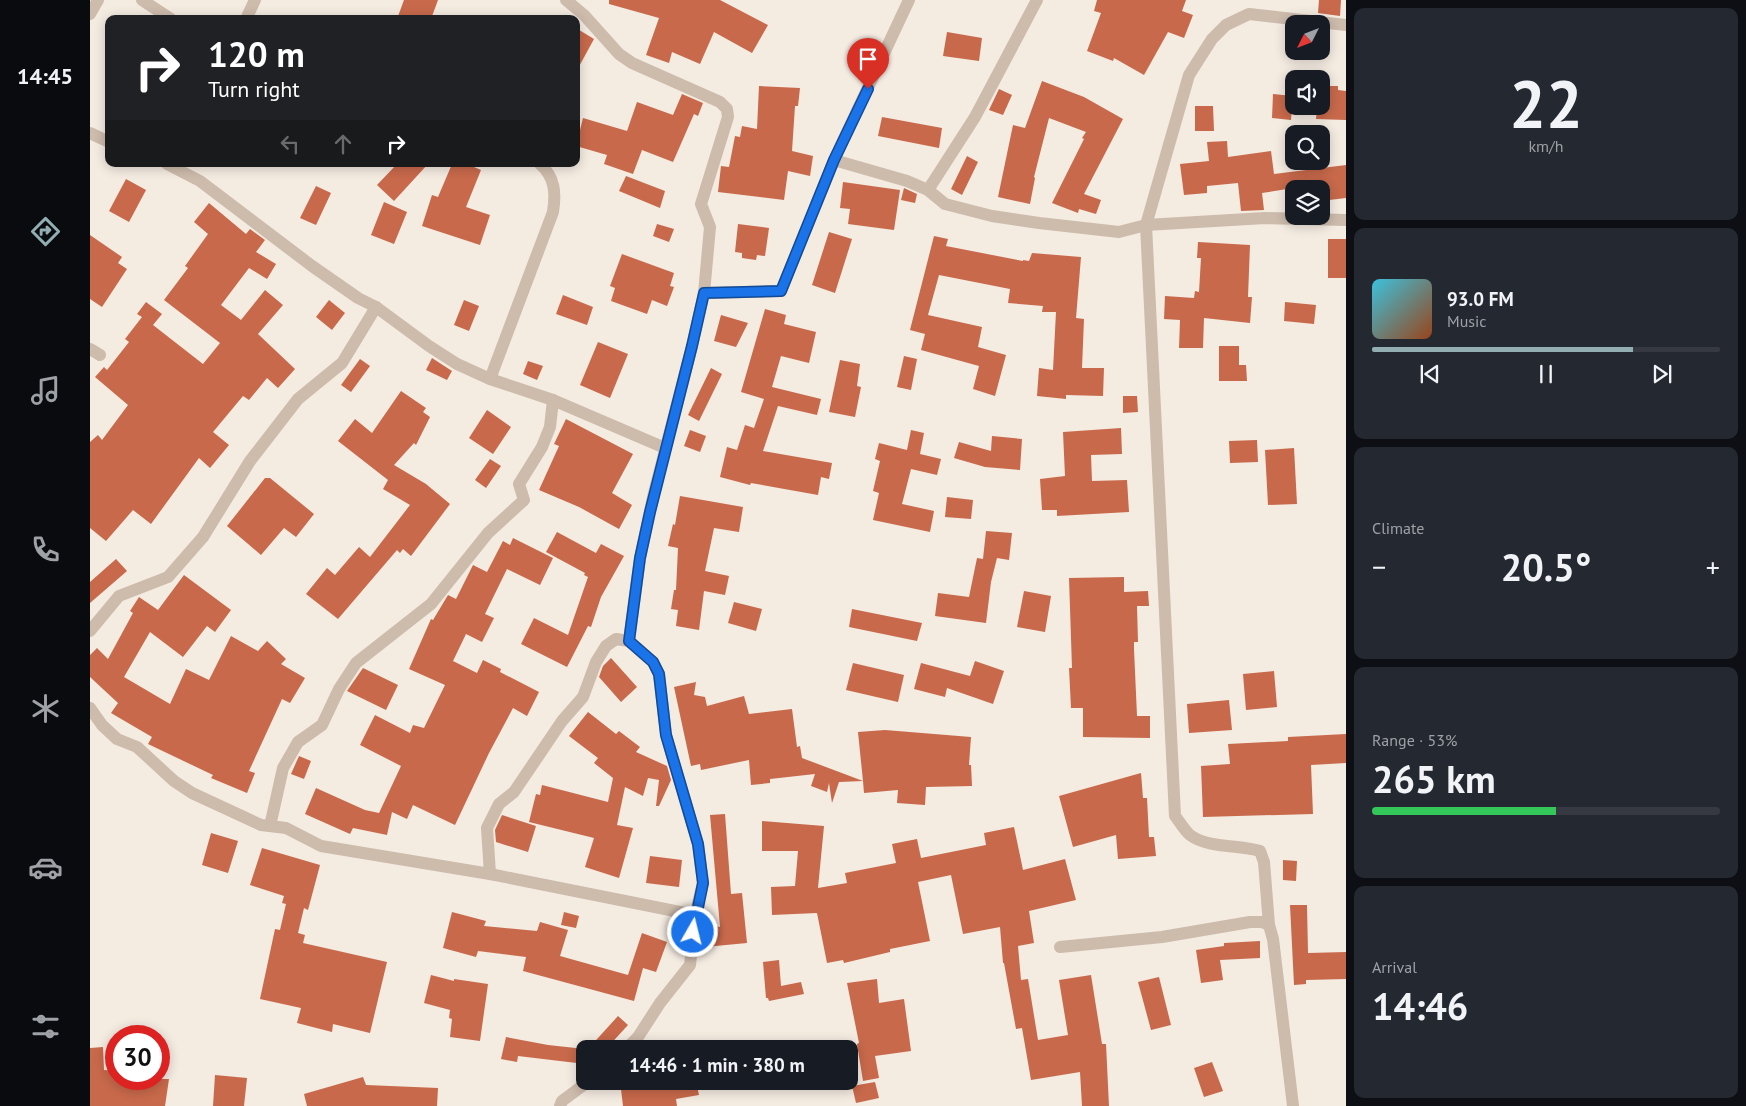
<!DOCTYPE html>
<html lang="en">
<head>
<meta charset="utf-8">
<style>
	:root { --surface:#171b24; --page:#242831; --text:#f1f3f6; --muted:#9ea1a6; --line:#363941; --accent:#92aeb2 }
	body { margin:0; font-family:"PT Sans",sans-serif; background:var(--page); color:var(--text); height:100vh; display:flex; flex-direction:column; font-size:19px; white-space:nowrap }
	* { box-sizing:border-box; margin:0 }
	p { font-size:16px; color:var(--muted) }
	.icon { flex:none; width:28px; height:28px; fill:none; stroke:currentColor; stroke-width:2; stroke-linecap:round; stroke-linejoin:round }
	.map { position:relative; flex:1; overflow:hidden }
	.panel { display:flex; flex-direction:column; gap:8px; padding:8px; background:#0d0f14; width:400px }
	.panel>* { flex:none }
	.guide { position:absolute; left:15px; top:15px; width:475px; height:152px; border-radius:10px; box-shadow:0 2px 12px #0003; background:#202124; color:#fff; overflow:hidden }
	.needle { width:32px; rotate:228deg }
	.tools { position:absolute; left:1195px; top:15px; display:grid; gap:10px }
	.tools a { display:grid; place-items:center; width:45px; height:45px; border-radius:10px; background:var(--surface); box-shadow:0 2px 12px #0003; font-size:25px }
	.speed { position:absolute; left:15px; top:1025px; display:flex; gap:10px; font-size:25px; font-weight:700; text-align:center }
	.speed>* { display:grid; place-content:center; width:65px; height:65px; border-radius:50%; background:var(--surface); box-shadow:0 2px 12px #0003; line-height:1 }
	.speed .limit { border:8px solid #d22; background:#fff; color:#111 }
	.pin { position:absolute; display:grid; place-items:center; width:42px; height:42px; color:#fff; margin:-51px -21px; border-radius:50% 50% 50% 0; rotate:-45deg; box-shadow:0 0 5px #0007 }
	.pin .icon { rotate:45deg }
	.me { position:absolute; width:55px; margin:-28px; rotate:8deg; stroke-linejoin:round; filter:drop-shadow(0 0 4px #0008) }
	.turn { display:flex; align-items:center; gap:18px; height:105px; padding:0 20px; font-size:22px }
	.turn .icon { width:65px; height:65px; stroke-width:2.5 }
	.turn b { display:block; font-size:35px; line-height:42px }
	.lanes { display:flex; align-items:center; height:48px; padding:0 20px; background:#0003; justify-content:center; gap:25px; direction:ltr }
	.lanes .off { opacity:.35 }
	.big { font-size:38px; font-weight:700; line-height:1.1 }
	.panel .tile { flex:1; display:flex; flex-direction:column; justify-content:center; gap:8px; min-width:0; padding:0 18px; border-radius:10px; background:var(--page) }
	.panel .dial { align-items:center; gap:0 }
	.dial b { font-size:65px; line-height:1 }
	.song { display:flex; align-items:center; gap:15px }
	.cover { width:60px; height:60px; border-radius:8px; background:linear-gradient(135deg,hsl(190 70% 55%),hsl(20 70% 35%)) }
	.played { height:5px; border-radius:2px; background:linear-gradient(90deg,var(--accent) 75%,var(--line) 75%) }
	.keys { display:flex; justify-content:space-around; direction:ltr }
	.heat { display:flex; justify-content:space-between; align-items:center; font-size:28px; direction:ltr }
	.charge { height:8px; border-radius:4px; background:linear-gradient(90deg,#34c759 53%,var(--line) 0) }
	.trip { position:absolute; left:486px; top:1040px; width:282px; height:50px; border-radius:10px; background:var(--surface); box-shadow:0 2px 12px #0003; font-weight:700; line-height:50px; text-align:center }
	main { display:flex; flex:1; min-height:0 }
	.tabs { display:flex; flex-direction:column; width:90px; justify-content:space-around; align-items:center; background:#090b0e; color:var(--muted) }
	.tabs .icon { width:35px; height:35px }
	.tabs .active { color:var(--accent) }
	.tabs b { font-size:22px; color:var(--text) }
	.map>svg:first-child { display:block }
	.building { fill:#c8694b }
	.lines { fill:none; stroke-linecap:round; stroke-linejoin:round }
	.minor { stroke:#cdbbac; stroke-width:12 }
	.route-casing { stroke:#114b97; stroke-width:12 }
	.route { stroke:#1a73e8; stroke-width:9 }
</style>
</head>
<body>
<main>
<nav class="tabs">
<b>14:45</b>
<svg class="icon active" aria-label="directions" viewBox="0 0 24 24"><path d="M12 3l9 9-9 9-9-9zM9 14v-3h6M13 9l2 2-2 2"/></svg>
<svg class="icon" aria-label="music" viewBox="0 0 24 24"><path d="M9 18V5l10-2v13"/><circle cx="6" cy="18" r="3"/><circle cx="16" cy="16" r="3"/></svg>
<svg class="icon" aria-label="phone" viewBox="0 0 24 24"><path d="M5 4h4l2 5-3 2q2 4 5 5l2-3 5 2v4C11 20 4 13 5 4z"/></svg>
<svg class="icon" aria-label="climate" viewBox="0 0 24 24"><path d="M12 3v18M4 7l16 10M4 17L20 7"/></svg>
<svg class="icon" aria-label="car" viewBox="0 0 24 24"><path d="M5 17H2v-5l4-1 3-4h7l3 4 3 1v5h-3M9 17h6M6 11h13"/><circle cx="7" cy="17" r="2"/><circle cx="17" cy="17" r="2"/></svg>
<svg class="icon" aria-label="filters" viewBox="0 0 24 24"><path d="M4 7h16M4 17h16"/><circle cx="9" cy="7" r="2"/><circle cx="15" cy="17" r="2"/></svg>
</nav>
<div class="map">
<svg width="1256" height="1106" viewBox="0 0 1256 1106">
	<rect width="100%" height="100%" fill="#f4ebe1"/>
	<!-- building -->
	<g class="building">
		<polygon points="314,0 348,0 341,19 307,19"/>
		<polygon points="519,0 630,0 678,25 662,53 624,32 610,64 582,52 579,63 556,55 569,18 519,4"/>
		<polygon points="1007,0 1096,0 1092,11 1103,15 1094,38 1078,32 1054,75 1024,58 1023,61 997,51 1011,13 1004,11"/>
		<polygon points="1229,0 1251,0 1250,16 1228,13"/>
		<polygon points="486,28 504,39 486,72"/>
		<polygon points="857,32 892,38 889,61 853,56"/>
		<polygon points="952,81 994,97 1033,119 994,194 1011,200 1006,214 989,209 988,213 962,203 994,139 992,138 996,132 959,118 944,177 945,178 940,204 908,197 923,125 935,128"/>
		<polygon points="669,86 710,88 708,106 705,106 702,151 723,156 720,176 698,171 694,200 628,192 631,166 639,167 645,136 650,137 652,126 667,129"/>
		<polygon points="1231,86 1248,86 1248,90 1256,91 1256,120 1226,119 1227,106 1231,106"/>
		<polygon points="909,89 922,95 913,115 899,110"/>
		<polygon points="592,94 613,103 608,116 604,114 583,162 552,150 543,174 514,164 517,155 486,146 493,118 537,131 547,102 583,115"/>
		<polygon points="1183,94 1203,96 1201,120 1182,118"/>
		<polygon points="1105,106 1123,106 1124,131 1105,131"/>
		<polygon points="792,117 852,128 849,148 788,136"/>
		<polygon points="1137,141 1138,157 1181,151 1184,174 1256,165 1256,198 1231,201 1231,189 1197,189 1172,193 1174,210 1151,211 1148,183 1117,186 1117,193 1094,195 1090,164 1119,161 1117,142"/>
		<polygon points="877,156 888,162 872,195 861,189"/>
		<polygon points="307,164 338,164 304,201 287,185"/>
		<polygon points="362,164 377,164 391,170 376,207 400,215 390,245 332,226 342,195 348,197"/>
		<polygon points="536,176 575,191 570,208 529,191"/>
		<polygon points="36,179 56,190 39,222 19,211"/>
		<polygon points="753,182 810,190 804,230 758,224 760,209 750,208"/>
		<polygon points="226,186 241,193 226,225 210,218"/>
		<polygon points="814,188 827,194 825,203 811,200"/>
		<polygon points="294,202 317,212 304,244 281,235"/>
		<polygon points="119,203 156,234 160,229 175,240 166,252 186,264 177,279 159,268 131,305 151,320 175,290 193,305 168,334 205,369 188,388 177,378 159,400 153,396 123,432 139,445 120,468 109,458 61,524 43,510 16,541 0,528 0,442 8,435 12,440 38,405 5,377 14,367 17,370 39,342 35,339 52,317 47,314 56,302 72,314 63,325 113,364 130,343 74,300 98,268 95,266 118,234 104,222"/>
		<polygon points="567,224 584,229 579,242 563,236"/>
		<polygon points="648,224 679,228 675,256 667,255 666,260 652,258 652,253 645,252"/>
		<polygon points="739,232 762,239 745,293 722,285"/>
		<polygon points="0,235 32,257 28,263 37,269 12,307 0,299"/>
		<polygon points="844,236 858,239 856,246 933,261 933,260 939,261 942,253 991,257 986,318 994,319 992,368 1014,368 1013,396 976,395 976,399 947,396 949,368 963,370 966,312 952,312 953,306 918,303 920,289 849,275 838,315 892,327 888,347 916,355 905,396 883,389 889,366 831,350 835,334 820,330"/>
		<rect x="1238" y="239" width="18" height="39"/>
		<polygon points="1108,242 1160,245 1158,297 1162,297 1160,323 1114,318 1113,348 1089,348 1090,320 1074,319 1075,296 1104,298 1105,291 1109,292 1111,258 1107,258"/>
		<polygon points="532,254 584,273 580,286 584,287 577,306 562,300 557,314 521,301 525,288 520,286"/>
		<polygon points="473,295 503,307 497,325 466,314"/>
		<polygon points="239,300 255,313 242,330 226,317"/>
		<polygon points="374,300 389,306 379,331 364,325"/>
		<polygon points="1195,302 1226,305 1224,324 1194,321"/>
		<polygon points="675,309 696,315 694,324 726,332 719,363 691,356 682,387 731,399 727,415 688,406 673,451 742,463 739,479 731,477 728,495 661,483 660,485 630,477 637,447 647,450 655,425 664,428 674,399 651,392"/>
		<polygon points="631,315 658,323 646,347 624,341"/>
		<polygon points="508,342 538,354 520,398 490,385"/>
		<polygon points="1129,346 1149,346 1149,365 1156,365 1157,381 1129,381"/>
		<polygon points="814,356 827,359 821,390 807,387"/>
		<polygon points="342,358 362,371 357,380 336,370"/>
		<polygon points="270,359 280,366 261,392 251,385"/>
		<polygon points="750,360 770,364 767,386 771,387 765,417 739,412"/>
		<polygon points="438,361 453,366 447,380 433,374"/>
		<polygon points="621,368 632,374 609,421 598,415"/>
		<polygon points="311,391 336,408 333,412 340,417 326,445 324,443 304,465 336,484 360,504 321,556 313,549 310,553 307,550 248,619 216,594 237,568 245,575 269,547 280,557 320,505 293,489 298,480 248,441 265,419 282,433"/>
		<polygon points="1033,396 1047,396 1048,412 1033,413"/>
		<polygon points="397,410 421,427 403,454 379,438"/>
		<polygon points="476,419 543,454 522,493 542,505 529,529 489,507 449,490 469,446 464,444"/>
		<polygon points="1031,428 1032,454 1001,455 1002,481 1037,480 1039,512 967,516 967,510 952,510 950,479 975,476 973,432"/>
		<polygon points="600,430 616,436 610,452 594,446"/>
		<polygon points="821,430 834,433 830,454 851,459 847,475 821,469 812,504 844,511 840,532 783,520 789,493 783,491 790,461 785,459 789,443 817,450"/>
		<polygon points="902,436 932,439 930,470 895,467 864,458 869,442 901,451"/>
		<polygon points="1167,440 1168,462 1140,463 1139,441"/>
		<polygon points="1204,448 1207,504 1178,505 1175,450"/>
		<polygon points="400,459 411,466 396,488 385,480"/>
		<polygon points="175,478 180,478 224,514 206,537 194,528 171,555 137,526"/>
		<polygon points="590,496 653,507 649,532 624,528 615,571 639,576 635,595 614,591 609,630 586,626 588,610 581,609 584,590 586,590 588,548 578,546 583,524 585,525"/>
		<polygon points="857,497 883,500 881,519 855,517"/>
		<polygon points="896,531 922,533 919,560 907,558 901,582 896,623 845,616 848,593 879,597 887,558 893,559"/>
		<polygon points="467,532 506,553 511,544 534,556 511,597 501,627 498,626 477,667 431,644 444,618 478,635 498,577 494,575 495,573 456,552"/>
		<polygon points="423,538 463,558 450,585 417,569 395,614 404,618 392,642 376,634 363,661 387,673 393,660 411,669 410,672 449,692 437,716 423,708 399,753 365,825 323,805 317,819 302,812 297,835 263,828 260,834 215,814 226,788 275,810 289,813 311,766 270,745 285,715 320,733 323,725 334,728 355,685 319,669 341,619 343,620 358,595 366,599 383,565 397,572 413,541 420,545"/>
		<polygon points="26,559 37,571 0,603 0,582"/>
		<polygon points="94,575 141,610 125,632 117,626 93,657 60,632 34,677 80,704 96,669 119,680 141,636 168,651 177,641 196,659 191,664 215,678 200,703 192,699 159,771 165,773 157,793 121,778 123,775 58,744 62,737 21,713 28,703 0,677 0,655 7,648 18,659 43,613 40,611 49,597 68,610"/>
		<polygon points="1034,577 1034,592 1058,591 1059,606 1047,606 1048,642 1044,642 1044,649 1047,716 1060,716 1060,738 993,737 993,708 981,708 979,668 982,668 979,578"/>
		<polygon points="934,591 961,596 955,632 927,627"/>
		<polygon points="644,602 672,609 666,631 638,623"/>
		<polygon points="762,609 832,623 827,641 759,627"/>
		<polygon points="521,658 547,687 531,702 509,677 513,666"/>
		<polygon points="885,661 914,671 903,704 857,688 855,697 824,689 831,663 880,676"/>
		<polygon points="763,663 814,675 808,702 756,690"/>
		<polygon points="273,668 308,685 296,710 257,691"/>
		<polygon points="1184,671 1187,707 1156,710 1153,674"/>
		<polygon points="606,682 604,695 615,697 617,706 654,696 659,714 702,709 707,747 710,746 712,758 773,781 768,732 795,730 881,737 879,765 881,765 882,786 836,787 835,805 807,803 808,790 774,793 773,781 749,782 742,803 739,783 737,792 721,786 725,774 680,779 680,783 661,785 659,760 611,770 610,764 601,766 584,687"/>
		<polygon points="1139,700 1142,730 1099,733 1097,704"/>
		<polygon points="498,712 526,734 529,731 550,747 546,752 577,766 581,780 569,806 566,806 569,780 558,778 553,796 535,787 527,825 543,828 529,878 495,867 504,838 439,822 446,794 450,795 452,785 518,802 523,778 504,763 508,758 479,736"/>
		<polygon points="1256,734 1256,763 1221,765 1223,814 1113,817 1111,766 1140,764 1138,744 1198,741 1198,737"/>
		<polygon points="209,756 221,761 214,779 201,774"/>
		<polygon points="1051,773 1053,798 1057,798 1059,837 1064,837 1066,856 1028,859 1026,835 983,847 969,796"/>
		<polygon points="635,814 641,894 652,893 657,943 615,947 619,925 630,927 620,815"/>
		<polygon points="412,815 446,826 438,852 406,842 405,830"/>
		<polygon points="672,821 734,826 728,888 757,883 755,873 806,863 802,844 827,839 831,858 896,845 894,833 924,827 933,870 975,859 986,900 939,911 944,943 928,946 931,980 938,979 948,1040 978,1035 969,980 1001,975 1012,1044 1016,1044 1019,1106 992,1106 990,1072 941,1080 932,1028 926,1029 914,963 913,963 910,927 873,934 861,875 828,882 840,941 800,949 800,952 754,963 753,960 737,963 727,913 682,915 681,887 705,886 708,851 672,851"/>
		<polygon points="121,833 148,841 138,873 112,865"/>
		<polygon points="172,848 230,865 218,910 214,908 208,933 215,935 213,943 297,962 280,1033 243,1024 242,1032 207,1023 211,1008 170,999 185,929 190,930 196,904 192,903 194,896 160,885"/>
		<polygon points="560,856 592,860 589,887 556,883"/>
		<polygon points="1193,860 1207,861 1206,881 1193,880"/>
		<polygon points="1200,905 1217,905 1218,953 1256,952 1256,979 1216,980 1216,984 1204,985"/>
		<polygon points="362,912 396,921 394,926 447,931 450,922 478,930 470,956 538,975 552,933 577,942 566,972 553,968 544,1001 433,971 436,957 388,951 386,957 353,948"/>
		<polygon points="474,912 489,916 486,928 471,925"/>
		<polygon points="1170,941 1170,958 1130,960 1133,980 1111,983 1106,950 1134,946 1134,943"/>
		<polygon points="689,960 691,986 711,982 714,994 679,1001 678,998 676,998 673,962"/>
		<polygon points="341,975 364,981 364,979 398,984 390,1041 360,1037 362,1019 359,1018 360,1010 334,1003"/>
		<polygon points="1069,977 1081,1025 1061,1030 1048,982"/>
		<polygon points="787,979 789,1003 814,999 821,1051 785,1056 789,1078 773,1081 767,1044 769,1043 757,983"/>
		<polygon points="528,1016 538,1025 516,1049 498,1049"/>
		<polygon points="416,1037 458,1045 495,1049 495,1064 428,1056 427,1062 411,1059"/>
		<polygon points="13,1047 14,1070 26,1071 26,1079 79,1079 75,1106 0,1106 0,1048"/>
		<polygon points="1122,1062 1133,1091 1114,1097 1104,1068"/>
		<polygon points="125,1075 157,1078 154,1106 123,1106"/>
		<polygon points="273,1077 276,1085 348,1088 347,1106 217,1106 214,1094"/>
		<polygon points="530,1081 606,1081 609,1095 586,1099 587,1106 533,1106"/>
		<polygon points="785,1082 789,1098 766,1103 762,1086"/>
	</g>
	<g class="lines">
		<!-- minor -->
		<g class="minor">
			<polyline points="52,0 81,19"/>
			<polyline points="476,0 494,15 529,54 542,63 630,102 637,109 638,117 611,204 620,227 614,293 602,346 563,497 550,558 539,641"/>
			<polyline points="0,14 8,0"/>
			<polyline points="156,19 165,0"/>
			<polyline points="0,133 19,142"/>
			<polyline points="744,160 817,181 838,190 855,204 902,216 949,223 1029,232 1056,225 1175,218 1256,220"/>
			<polyline points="77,164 110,181 222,266 268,298 286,307 339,346 367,364 400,379 463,400 575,448"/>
			<polyline points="838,190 885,117 947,0"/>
			<polyline points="614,293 691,291 744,160 819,0"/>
			<polyline points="0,349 10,355"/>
			<path d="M400,379L463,212C466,193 465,177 450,164"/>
			<polyline points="0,631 29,596 78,577 113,537 160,461 208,399 252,363 286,307"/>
			<polyline points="0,708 12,725 27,739 47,747 84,781 102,793 171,825 196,828 231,846 400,874 605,915"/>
			<polyline points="180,826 193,768 208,742 232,725 249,689 266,663 341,604 398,533 434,500 429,484 452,447 460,427 463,400"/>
			<polyline points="400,874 397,828 409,804 424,792 472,721 493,697 506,662 516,646 526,639 539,641 563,662 569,674 576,735 608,844 613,883 605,915 600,965 570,1003 548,1037 536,1049"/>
			<path d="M1179,925L1174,862L1170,851C1148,844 1119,849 1100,835C1094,830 1090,822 1085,816L1056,225L1099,75L1122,39L1136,25L1159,14L1256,25"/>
			<polyline points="970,947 1072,937 1160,922 1172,922 1179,925 1183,939 1203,1106"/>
			<polyline points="470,1106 472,1101 499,1081"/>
		</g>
	</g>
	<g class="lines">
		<!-- route casing -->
		<g class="route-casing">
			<polyline id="route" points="603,932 613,883 608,844 576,735 569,674 563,662 539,641 550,558 560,512 602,346 614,293 691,291 744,160 778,89"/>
		</g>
		<!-- route -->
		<use href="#route" class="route"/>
	</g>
</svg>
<div class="tools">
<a><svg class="needle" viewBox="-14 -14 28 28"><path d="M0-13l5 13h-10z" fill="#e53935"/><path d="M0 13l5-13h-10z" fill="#9ea1a6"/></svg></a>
<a><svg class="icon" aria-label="sound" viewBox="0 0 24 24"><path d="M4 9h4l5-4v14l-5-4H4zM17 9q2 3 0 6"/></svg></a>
<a><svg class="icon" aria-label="search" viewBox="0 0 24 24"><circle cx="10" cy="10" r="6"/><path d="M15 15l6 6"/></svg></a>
<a><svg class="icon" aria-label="layers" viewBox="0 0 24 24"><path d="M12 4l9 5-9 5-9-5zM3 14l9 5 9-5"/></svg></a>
</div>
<div class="speed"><div class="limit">30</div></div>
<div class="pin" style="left:778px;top:89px;background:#d93025"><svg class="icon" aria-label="arrive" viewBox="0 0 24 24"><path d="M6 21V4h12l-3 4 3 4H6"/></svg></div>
<svg class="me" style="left:603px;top:932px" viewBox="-20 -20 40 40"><circle r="17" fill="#1a73e8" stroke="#fff" stroke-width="3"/><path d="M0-11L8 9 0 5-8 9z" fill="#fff"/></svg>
<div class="trip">14:46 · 1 min · 380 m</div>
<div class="guide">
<div class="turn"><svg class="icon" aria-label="right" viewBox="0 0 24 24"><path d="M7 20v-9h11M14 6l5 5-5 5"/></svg><div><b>120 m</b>Turn right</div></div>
<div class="lanes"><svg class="icon off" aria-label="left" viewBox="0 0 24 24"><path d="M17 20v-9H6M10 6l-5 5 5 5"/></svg><svg class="icon off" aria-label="ahead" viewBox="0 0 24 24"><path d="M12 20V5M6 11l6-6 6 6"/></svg><svg class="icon" aria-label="right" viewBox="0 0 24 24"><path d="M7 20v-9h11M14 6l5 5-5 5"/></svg></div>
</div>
</div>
<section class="panel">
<div class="tile dial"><b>22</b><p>km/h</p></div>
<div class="tile">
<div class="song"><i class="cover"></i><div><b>93.0 FM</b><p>Music</p></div></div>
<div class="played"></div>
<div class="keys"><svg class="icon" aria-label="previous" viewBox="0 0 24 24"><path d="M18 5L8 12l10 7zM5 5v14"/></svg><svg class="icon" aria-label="pause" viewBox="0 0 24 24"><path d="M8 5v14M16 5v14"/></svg><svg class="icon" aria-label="next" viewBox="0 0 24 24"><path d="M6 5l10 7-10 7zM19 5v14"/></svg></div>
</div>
<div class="tile"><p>Climate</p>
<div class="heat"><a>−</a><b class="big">20.5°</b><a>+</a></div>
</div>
<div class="tile"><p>Range · 53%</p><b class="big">265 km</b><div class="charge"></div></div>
<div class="tile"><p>Arrival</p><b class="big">14:46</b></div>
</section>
</main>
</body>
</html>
